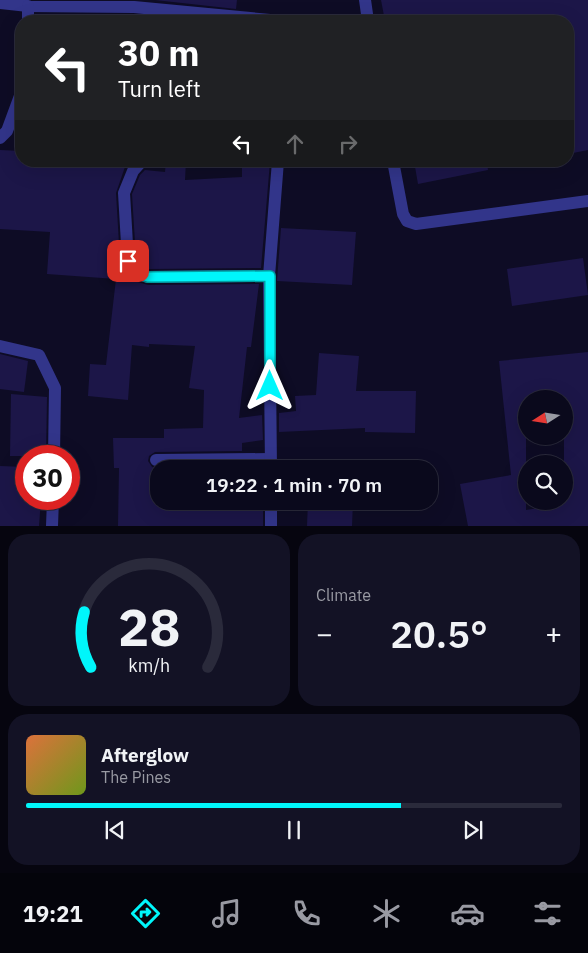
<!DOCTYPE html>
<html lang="en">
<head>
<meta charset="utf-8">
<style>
	:root { --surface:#0a091c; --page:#131225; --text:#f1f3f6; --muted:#999aa3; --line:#2a2a3b; --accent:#00f6fb }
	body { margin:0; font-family:"IBM Plex Sans",sans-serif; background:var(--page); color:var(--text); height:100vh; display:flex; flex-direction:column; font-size:19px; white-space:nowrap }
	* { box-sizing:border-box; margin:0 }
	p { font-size:16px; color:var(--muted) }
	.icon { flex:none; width:28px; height:28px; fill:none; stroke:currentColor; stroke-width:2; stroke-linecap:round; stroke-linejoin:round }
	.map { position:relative; height:526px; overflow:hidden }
	.details { display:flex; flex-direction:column; gap:8px; padding:8px; background:#06050f; flex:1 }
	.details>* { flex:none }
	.top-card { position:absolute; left:15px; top:15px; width:559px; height:152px; border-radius:20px; box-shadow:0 5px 20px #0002,0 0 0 1px var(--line); background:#202124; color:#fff; overflow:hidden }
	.needle { width:32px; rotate:258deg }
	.buttons { position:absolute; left:518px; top:390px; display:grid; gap:10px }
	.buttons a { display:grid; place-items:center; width:55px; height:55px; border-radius:50%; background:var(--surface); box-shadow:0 5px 20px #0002,0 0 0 1px var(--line); font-size:25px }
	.speed { position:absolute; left:15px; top:445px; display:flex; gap:10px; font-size:25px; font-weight:700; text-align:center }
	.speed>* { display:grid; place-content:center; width:65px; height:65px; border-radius:50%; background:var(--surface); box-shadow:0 5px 20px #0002,0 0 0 1px var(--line); line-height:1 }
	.speed .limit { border:8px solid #d22; background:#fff; color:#111 }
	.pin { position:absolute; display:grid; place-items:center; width:42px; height:42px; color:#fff; margin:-21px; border-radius:10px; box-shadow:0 2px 8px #0006 }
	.me { position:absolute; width:55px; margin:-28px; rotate:0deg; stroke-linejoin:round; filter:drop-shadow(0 0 4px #0008) }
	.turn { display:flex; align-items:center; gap:18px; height:105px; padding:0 20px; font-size:22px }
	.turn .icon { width:65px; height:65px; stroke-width:2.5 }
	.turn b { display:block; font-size:35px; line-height:42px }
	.lanes { display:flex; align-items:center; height:48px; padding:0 20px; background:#0003; justify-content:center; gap:25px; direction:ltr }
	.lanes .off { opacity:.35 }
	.big { font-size:38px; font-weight:600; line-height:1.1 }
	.details .widget { flex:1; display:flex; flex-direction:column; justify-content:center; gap:8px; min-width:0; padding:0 18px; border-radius:20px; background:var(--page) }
	.details .dial { align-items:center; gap:0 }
	.dial svg { height:130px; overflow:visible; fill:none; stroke:var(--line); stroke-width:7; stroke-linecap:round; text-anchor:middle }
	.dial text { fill:var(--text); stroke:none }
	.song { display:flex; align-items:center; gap:15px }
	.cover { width:60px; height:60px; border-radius:8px; background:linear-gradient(135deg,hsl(20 70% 55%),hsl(80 70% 35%)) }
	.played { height:5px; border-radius:2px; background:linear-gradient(90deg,var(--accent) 70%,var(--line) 70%) }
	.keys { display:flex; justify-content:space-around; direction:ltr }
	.heat { display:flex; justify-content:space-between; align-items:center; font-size:28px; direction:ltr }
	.details .tiles { flex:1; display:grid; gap:8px; grid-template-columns:1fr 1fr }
	.widget:last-child { grid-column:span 2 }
	.trip { position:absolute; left:150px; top:460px; width:288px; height:50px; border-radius:20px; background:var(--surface); box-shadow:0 5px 20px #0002,0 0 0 1px var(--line); font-weight:600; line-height:50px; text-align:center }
	.tabs { display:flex; height:80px; justify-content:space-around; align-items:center; background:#04040b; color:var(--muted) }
	.tabs .icon { width:35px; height:35px }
	.tabs .on { color:var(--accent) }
	.tabs b { font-size:22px; color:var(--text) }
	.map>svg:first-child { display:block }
	.building { fill:#1c1648; fill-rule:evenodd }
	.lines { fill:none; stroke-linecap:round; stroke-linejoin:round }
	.lane { stroke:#32358a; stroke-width:12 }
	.street { stroke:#32358a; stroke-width:12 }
	.route-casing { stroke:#00a0a3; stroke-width:12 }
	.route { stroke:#00f6fb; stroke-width:9 }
</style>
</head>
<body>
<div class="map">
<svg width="588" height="526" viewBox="0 0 588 526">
	<rect width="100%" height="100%" fill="#0e0c25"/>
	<!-- building -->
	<g class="building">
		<polygon points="155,0 237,0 236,9"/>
		<polygon points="381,0 588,0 588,150 568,154 568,21 385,21"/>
		<polygon points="157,17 198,21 158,21"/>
		<polygon points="0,150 21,151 21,161 127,161 116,193 120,261 134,281 148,285 259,284 251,347 247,347 239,418 262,415 263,440 242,443 242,451 155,452 149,456 148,461 152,467 159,468 159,501 263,501 263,526 118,526 119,468 114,468 113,438 164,438 164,429 203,428 204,390 189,388 195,346 149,344 149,347 132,345 128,400 88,396 90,364 106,365 116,279 47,274 50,232 0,229"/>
		<polygon points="166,161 186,161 185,180 242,177 242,162 270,162 261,268 149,269 142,266 136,258 132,194 140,175 145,170 165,172"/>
		<polygon points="414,161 487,161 488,170 418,184"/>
		<polygon points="281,228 356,232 352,285 277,281"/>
		<polygon points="583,258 588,295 512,306 507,269"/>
		<path d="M588,352V526H468L460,484L511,475L499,361ZM526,399H564V504L526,510Z"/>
		<polygon points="319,353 359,356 356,391 416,391 415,433 365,432 365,428 279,432 279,413 296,411 295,396 316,395"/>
		<polygon points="0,354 28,361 24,392 0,389"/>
		<polygon points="11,394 47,397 46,456 10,456"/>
		<polygon points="0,466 26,467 26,499 41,499 39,526 0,526"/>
		<polygon points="308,501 353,501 352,526 307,526"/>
	</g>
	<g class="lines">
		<!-- lane -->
		<g class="lane">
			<polyline points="365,0 368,21"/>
			<polyline points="393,161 403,214 407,221 416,224 588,201"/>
		</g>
		<!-- street -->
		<g class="street">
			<polyline points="0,3 28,6 134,7 281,21"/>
			<polyline points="28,21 28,6"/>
			<polyline points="0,138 7,131 21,93"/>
			<polyline points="142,161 133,171 124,193 128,261 137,273 148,277 269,276"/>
			<polyline points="0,346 39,355 55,388 54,456"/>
			<polyline points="156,460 270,459"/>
			<polyline points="271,469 269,276 278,161"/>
			<polyline points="271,501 271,526"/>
			<polyline points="52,526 53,499"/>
		</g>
	</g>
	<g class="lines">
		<!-- route casing -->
		<g class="route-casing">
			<polyline id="route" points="128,261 137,273 148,277 270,276 270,386"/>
		</g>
		<!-- route -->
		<use href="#route" class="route"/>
	</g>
</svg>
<div class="buttons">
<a><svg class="needle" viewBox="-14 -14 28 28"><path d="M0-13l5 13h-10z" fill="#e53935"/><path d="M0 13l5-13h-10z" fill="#999aa3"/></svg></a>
<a><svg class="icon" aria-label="search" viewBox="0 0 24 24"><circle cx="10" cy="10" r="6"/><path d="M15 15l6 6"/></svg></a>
</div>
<div class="speed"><div class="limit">30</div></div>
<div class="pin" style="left:128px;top:261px;background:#d93025"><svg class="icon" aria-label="arrive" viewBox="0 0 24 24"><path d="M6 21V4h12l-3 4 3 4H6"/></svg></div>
<svg class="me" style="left:270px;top:386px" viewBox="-20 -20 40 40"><path d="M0-17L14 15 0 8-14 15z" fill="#00f6fb" stroke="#fff" stroke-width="4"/></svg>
<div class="trip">19:22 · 1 min · 70 m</div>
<div class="top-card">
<div class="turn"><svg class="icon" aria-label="left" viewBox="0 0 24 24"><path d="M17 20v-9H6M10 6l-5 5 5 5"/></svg><div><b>30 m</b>Turn left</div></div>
<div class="lanes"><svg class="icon" aria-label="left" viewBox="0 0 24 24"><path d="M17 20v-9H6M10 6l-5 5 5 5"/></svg><svg class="icon off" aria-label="ahead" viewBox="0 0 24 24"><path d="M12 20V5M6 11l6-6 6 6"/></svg><svg class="icon off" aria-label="right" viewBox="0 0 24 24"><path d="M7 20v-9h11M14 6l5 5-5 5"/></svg></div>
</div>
</div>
<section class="details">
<div class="tiles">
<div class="widget dial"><svg viewBox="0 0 100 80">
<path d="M14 69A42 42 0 1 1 86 69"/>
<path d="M14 69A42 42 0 0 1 10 35" stroke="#00f6fb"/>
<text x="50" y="56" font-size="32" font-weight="700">28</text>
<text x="50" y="72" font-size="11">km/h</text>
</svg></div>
<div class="widget"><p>Climate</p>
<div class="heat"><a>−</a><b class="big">20.5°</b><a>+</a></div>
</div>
<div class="widget">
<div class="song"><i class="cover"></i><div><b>Afterglow</b><p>The Pines</p></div></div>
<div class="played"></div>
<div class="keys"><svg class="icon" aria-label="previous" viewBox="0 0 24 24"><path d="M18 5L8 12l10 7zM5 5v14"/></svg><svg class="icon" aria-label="pause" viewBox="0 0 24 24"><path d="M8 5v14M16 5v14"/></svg><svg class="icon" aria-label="next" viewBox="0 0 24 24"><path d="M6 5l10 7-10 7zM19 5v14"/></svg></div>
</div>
</div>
</section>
<nav class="tabs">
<b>19:21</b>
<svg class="icon on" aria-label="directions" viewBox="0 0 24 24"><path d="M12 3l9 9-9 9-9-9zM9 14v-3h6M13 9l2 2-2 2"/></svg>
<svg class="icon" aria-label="music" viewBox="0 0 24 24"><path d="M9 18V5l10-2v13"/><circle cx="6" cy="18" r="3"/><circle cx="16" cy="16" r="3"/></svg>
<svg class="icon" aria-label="phone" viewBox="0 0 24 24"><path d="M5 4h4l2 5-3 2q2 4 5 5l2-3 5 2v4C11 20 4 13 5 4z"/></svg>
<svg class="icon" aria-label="climate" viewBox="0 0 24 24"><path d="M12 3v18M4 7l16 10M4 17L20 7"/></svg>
<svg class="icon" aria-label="car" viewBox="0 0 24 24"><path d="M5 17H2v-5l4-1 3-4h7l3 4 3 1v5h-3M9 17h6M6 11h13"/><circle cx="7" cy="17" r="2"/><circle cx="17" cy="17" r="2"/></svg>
<svg class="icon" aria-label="filters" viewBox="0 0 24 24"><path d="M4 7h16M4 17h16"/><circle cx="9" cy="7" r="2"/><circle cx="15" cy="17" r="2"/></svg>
</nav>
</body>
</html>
